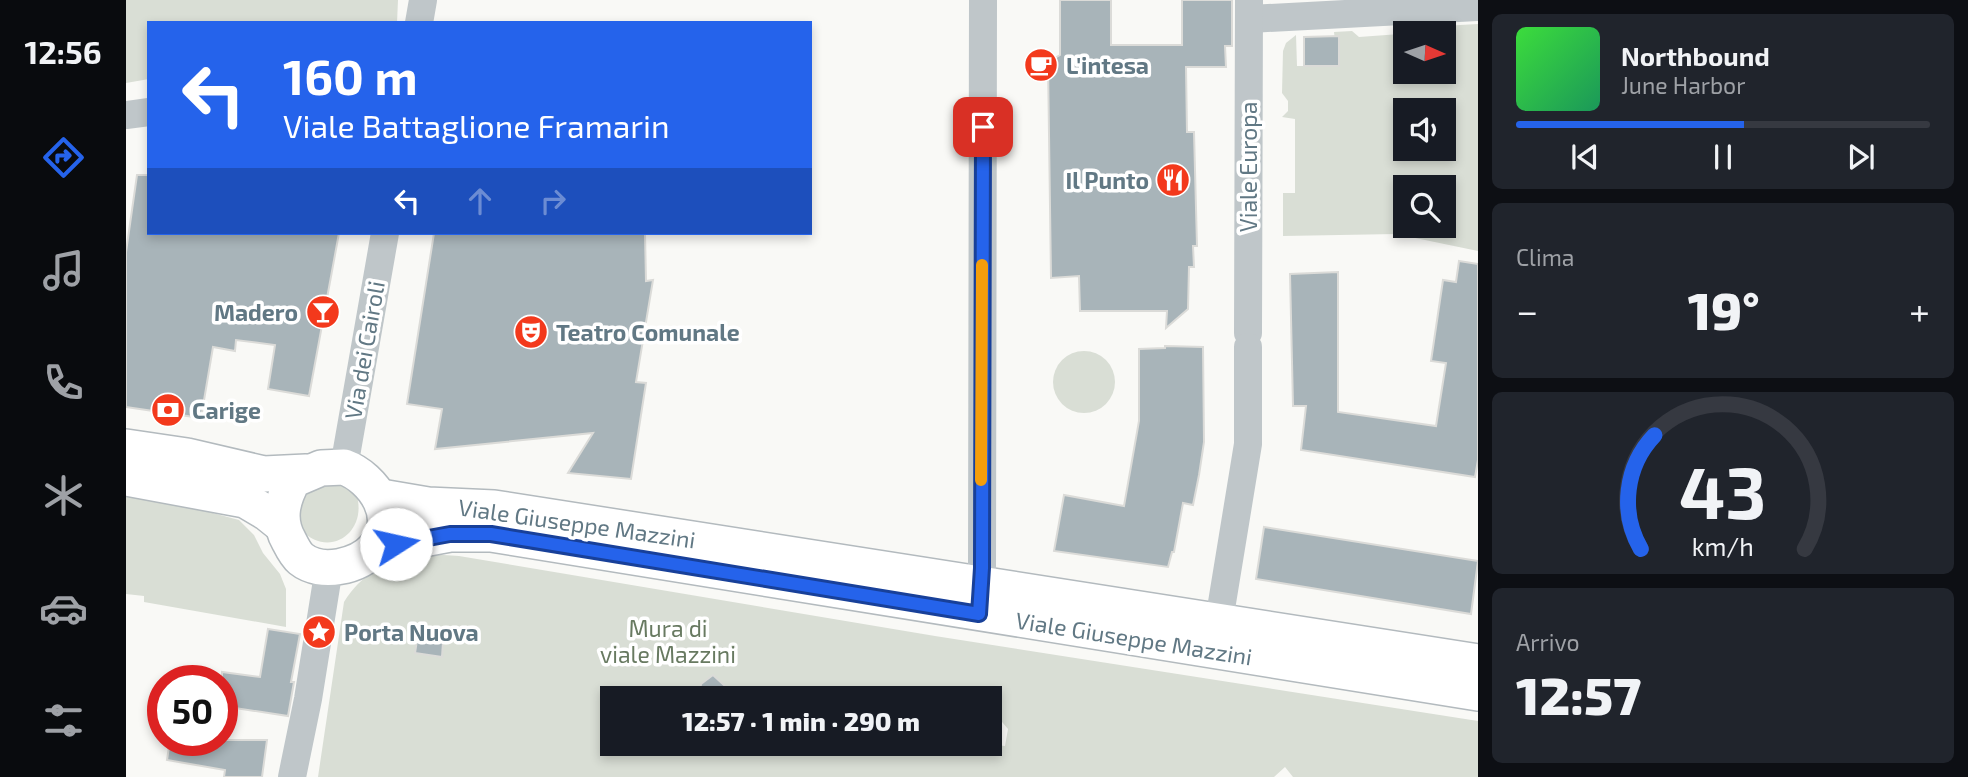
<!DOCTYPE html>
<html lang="it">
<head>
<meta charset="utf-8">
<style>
	:root { --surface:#171b24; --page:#20242c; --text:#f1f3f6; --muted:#9ea1a6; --line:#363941; --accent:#2563eb }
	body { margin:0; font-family:"Exo 2",sans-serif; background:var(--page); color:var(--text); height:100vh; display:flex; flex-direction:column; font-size:26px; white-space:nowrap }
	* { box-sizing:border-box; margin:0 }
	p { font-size:23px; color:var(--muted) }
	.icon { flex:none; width:38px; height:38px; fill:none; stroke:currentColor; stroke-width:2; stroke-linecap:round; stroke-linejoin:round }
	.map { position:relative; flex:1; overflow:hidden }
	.drawer { display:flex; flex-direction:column; gap:14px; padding:14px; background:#0d0f14; width:490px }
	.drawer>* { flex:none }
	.top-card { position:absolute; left:21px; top:21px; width:665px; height:214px; border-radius:0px; box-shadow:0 4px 10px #0003; background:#2563eb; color:#fff; overflow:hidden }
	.needle { width:46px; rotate:93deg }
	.fabs { position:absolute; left:1267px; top:21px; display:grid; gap:14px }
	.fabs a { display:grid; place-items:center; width:63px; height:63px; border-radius:0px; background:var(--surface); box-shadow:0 4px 10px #0003; font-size:35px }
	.speed { position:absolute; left:21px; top:665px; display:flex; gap:14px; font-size:35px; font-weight:700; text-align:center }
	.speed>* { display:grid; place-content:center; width:91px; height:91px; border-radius:50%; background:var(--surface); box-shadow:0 4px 10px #0003; line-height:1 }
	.speed .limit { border:10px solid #d22; background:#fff; color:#111 }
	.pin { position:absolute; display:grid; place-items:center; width:60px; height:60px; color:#fff; margin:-30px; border-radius:14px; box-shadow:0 4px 10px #0006 }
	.me { position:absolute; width:77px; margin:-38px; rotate:80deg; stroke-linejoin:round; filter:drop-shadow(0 0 5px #0008) }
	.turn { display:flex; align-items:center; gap:24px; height:147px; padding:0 21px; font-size:32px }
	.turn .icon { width:91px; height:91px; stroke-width:2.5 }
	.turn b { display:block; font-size:49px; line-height:60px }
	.lanes { display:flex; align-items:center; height:66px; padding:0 21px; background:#0003; justify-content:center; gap:35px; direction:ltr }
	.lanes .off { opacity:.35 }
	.big { font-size:52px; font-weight:800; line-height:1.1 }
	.drawer .widget { flex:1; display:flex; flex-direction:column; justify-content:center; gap:10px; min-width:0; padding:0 24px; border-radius:10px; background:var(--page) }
	.drawer .dial { align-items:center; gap:0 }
	.dial svg { height:182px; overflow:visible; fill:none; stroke:var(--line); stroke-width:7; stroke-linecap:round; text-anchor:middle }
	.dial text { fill:var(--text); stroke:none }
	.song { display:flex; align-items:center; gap:21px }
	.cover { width:84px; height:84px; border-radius:10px; background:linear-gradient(135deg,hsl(120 70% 55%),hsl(150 70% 35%)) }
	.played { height:7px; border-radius:4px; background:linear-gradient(90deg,var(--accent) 55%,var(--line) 55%) }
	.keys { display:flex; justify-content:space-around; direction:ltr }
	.heat { display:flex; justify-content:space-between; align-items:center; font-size:38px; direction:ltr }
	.trip { position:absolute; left:474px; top:686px; width:402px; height:70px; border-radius:0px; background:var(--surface); box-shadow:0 4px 10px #0003; font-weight:800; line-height:70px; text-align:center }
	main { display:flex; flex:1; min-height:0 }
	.tab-bar { display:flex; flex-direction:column; width:126px; justify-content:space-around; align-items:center; background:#090b0e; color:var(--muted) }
	.tab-bar .icon { width:49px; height:49px }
	.tab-bar .active { color:var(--accent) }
	.tab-bar b { font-size:32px; color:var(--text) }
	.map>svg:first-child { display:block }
	.green { fill:#d9ded5; fill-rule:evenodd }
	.building { fill:#a8b4b9; stroke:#dbdbd8; stroke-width:2 }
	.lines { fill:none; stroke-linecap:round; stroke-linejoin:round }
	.major-casing { stroke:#b3babe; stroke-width:38 }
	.minor { stroke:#bfc6c9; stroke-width:28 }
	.major { stroke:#fff; stroke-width:35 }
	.route-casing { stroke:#184099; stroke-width:18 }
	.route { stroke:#2563eb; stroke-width:12 }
	.slow { stroke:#f59e0b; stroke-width:12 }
	.labels { text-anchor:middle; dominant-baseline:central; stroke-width:7; stroke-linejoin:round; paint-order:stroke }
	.poi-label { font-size:23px; font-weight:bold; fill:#617884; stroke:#fff; text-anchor:start }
	.street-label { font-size:23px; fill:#617884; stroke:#fff }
	.park-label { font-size:23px; fill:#687a61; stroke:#fff }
</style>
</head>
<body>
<main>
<nav class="tab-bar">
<b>12:56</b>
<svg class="icon active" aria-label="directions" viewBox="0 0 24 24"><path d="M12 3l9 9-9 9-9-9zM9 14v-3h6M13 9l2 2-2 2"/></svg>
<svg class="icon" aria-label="music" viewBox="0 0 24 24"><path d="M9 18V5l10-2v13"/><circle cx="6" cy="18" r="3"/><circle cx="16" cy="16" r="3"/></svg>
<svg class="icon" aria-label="phone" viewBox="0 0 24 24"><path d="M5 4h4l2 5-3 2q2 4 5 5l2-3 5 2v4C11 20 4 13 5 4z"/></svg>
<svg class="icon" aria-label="climate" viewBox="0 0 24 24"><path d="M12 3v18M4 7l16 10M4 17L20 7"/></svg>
<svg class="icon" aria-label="car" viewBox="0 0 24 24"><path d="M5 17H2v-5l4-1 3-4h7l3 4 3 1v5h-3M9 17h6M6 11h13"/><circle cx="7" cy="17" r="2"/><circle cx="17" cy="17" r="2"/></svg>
<svg class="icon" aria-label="filters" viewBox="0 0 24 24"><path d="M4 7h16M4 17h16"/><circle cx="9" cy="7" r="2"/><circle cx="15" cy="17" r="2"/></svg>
</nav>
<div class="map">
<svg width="1352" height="777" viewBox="0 0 1352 777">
	<rect width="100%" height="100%" fill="#f9f9f6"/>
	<!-- green -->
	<g class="green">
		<polygon points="0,0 272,0 271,23 23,23 23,79 0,83"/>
		<path d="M1352,24V251L1270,234L1157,236V193H1169V119L1156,117L1162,111V101L1156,93L1157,51L1160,43L1170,35L1171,66H1212L1208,32L1226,31L1233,37L1274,34L1280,28ZM1279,33H1318V72H1279ZM1279,110H1318V149H1279ZM1279,187H1318V226H1279Z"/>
		<circle cx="958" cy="382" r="31"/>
		<path d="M205,476L230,493C243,531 204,560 175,530L170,495Z"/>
		<polygon points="0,493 19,495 113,520 128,535 137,553 154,574 160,589 160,627 18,602 18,596 0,594"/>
		<path d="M287,553L333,556L809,636L1352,721V777H1167L1159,767L1148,777H192L218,602C235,574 257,566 287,553ZM306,628L317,642L316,656L289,653L291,640ZM587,675L599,686L597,698H864L865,721L871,716L882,729L879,746L860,744H486V698H575V684Z"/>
	</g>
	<!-- building -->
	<g class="building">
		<polygon points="934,0 985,0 985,45 1056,45 1056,0 1106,0 1106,46 1099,46 1100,67 1060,67 1061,132 1068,132 1071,246 1067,246 1068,267 1063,267 1062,309 1040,328 1041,311 954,311 953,276 925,278 922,62 934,55"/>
		<polygon points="1213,36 1213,66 1178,66 1178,37"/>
		<polygon points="11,175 23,175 23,233 213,233 183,396 142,389 149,345 110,340 109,351 87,347 75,418 0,407 0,252"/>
		<polygon points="308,233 519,233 520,281 527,280 510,382 520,383 505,479 442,473 467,433 309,449 316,409 281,404"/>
		<polygon points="1333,261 1352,264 1352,460 1349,477 1175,450 1180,406 1167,406 1164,274 1212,272 1212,412 1310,426 1320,363 1305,361 1317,280 1330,282"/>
		<polygon points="1039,346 1077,347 1078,442 1073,475 1067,505 1057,503 1048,552 1046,552 1042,567 928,551 938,495 998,506 1013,421 1013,349 1039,348"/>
		<polygon points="1138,527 1352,561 1345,614 1130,579"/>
		<polygon points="307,628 317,642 316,657 289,653 291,640"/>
		<polygon points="142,629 174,634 165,682 168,682 162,716 96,706 96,672 134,677"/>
		<polygon points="587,675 612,698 573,698 575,684"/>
		<polygon points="44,740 141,740 136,777 98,777 99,770 41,760"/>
	</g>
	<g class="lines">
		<!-- major casing -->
		<g class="major-casing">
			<g id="major">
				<polyline points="0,447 61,456 138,474 180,472"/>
				<path d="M218,467C248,478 275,518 249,548C232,567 195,575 175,559C170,555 166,547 163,541C151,520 156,500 167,480L195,468Z"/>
				<polyline points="0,478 119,500 141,513 156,525"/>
				<polyline points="255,497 302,505 368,508 1352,662"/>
				<polyline points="249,548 324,534 365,534 1352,693"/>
			</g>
		</g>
		<!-- minor -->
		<g class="minor">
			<polyline points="1124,19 1352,7"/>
			<polyline points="293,23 297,0"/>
			<polyline points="0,115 23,112"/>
			<polyline points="1122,333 1123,0"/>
			<polyline points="218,467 259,233"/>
			<polyline points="854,603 856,568 857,0"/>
			<polyline points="1093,621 1122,444 1122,347"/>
			<polyline points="166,777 182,699 203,568"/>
		</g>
		<!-- major -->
		<use href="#major" class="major"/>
	</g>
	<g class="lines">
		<!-- route casing -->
		<g class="route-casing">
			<polyline id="route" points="270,544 324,534 365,534 853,614 856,568 857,127"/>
		</g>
		<!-- route -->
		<use href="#route" class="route"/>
		<!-- slow -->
		<polyline class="slow" points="855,480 856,265"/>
	</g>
	<!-- icons -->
	<defs>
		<g id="cafe-disc" transform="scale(1.75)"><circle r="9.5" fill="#f3391c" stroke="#fff"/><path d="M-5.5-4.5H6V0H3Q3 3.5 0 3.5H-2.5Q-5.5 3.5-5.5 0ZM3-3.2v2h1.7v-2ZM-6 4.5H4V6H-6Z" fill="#fff"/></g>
		<g id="restaurant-disc" transform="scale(1.75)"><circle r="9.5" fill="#f3391c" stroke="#fff"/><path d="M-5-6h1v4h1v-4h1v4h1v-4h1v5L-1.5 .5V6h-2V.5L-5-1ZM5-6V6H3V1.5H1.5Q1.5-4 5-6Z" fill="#fff"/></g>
		<g id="bar-disc" transform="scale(1.75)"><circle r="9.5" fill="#f3391c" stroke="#fff"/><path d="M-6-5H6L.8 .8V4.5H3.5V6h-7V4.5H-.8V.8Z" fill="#fff"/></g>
		<g id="theatre-disc" transform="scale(1.75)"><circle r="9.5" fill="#f3391c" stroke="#fff"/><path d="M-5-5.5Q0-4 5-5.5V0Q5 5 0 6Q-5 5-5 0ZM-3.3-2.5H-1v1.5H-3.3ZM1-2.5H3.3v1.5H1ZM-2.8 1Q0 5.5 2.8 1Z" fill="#fff"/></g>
		<g id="bank-disc" transform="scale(1.75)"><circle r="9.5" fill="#f3391c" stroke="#fff"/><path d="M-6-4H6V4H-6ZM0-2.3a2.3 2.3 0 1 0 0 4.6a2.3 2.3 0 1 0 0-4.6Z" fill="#fff"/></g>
		<g id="sight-disc" transform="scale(1.75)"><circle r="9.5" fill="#f3391c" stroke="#fff"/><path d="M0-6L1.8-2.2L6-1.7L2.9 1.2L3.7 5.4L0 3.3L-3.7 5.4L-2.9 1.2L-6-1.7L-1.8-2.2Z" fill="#fff"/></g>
	</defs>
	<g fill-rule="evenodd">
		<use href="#cafe-disc" x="915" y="65"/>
		<use href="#restaurant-disc" x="1047" y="180"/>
		<use href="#bar-disc" x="197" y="312"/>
		<use href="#theatre-disc" x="405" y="332"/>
		<use href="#bank-disc" x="42" y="410"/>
		<use href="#sight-disc" x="193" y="632"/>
	</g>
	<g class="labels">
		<!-- poi labels -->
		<g class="poi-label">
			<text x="940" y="65">L'intesa</text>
			<text x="1023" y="180" text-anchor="end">Il Punto</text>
			<text x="172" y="312" text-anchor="end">Madero</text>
			<text x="430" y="332">Teatro Comunale</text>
			<text x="66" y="410">Carige</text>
			<text x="218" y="632">Porta Nuova</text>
		</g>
		<!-- street labels -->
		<g class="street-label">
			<text transform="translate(1122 167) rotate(-90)">Viale Europa</text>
			<text transform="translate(238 350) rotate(-80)">Via dei Cairoli</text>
			<text transform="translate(451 523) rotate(8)">Viale Giuseppe Mazzini</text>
			<text transform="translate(1008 638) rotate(9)">Viale Giuseppe Mazzini</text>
		</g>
		<!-- park labels -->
		<g class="park-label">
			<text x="542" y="628">Mura di<tspan x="542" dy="26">viale Mazzini</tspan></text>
		</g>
	</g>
</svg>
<div class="fabs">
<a><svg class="needle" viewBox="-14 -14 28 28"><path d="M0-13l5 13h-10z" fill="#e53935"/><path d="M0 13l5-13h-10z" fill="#9ea1a6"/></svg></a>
<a><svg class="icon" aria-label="sound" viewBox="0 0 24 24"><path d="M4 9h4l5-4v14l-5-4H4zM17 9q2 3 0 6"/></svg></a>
<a><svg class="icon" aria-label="search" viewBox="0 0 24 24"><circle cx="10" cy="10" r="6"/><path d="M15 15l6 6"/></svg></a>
</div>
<div class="speed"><div class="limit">50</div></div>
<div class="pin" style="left:857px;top:127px;background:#d93025"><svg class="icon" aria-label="arrive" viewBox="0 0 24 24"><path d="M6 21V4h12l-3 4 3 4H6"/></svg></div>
<svg class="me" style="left:270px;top:544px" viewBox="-20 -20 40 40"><circle r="19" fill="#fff"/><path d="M0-13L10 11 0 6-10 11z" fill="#2563eb"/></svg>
<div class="trip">12:57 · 1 min · 290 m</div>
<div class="top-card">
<div class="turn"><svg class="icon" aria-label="left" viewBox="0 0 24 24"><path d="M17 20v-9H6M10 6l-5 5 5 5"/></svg><div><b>160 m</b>Viale Battaglione Framarin</div></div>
<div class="lanes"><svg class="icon" aria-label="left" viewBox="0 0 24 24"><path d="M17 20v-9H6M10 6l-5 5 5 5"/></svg><svg class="icon off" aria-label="ahead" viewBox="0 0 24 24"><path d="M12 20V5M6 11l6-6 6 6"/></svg><svg class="icon off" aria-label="right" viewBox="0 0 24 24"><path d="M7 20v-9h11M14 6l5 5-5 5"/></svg></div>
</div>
</div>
<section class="drawer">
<div class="widget">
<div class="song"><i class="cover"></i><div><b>Northbound</b><p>June Harbor</p></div></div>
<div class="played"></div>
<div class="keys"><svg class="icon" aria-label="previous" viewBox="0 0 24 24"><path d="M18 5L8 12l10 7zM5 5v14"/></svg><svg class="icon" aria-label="pause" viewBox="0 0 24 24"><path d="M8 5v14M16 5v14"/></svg><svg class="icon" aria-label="next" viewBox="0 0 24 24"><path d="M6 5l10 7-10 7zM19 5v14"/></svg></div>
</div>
<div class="widget"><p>Clima</p>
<div class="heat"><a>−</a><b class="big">19°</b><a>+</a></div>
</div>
<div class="widget dial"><svg viewBox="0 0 100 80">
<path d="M14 69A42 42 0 1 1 86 69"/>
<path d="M14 69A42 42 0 0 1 20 19" stroke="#2563eb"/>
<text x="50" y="56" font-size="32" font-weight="700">43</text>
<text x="50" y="72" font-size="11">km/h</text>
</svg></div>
<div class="widget"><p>Arrivo</p><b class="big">12:57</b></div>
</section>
</main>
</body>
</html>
